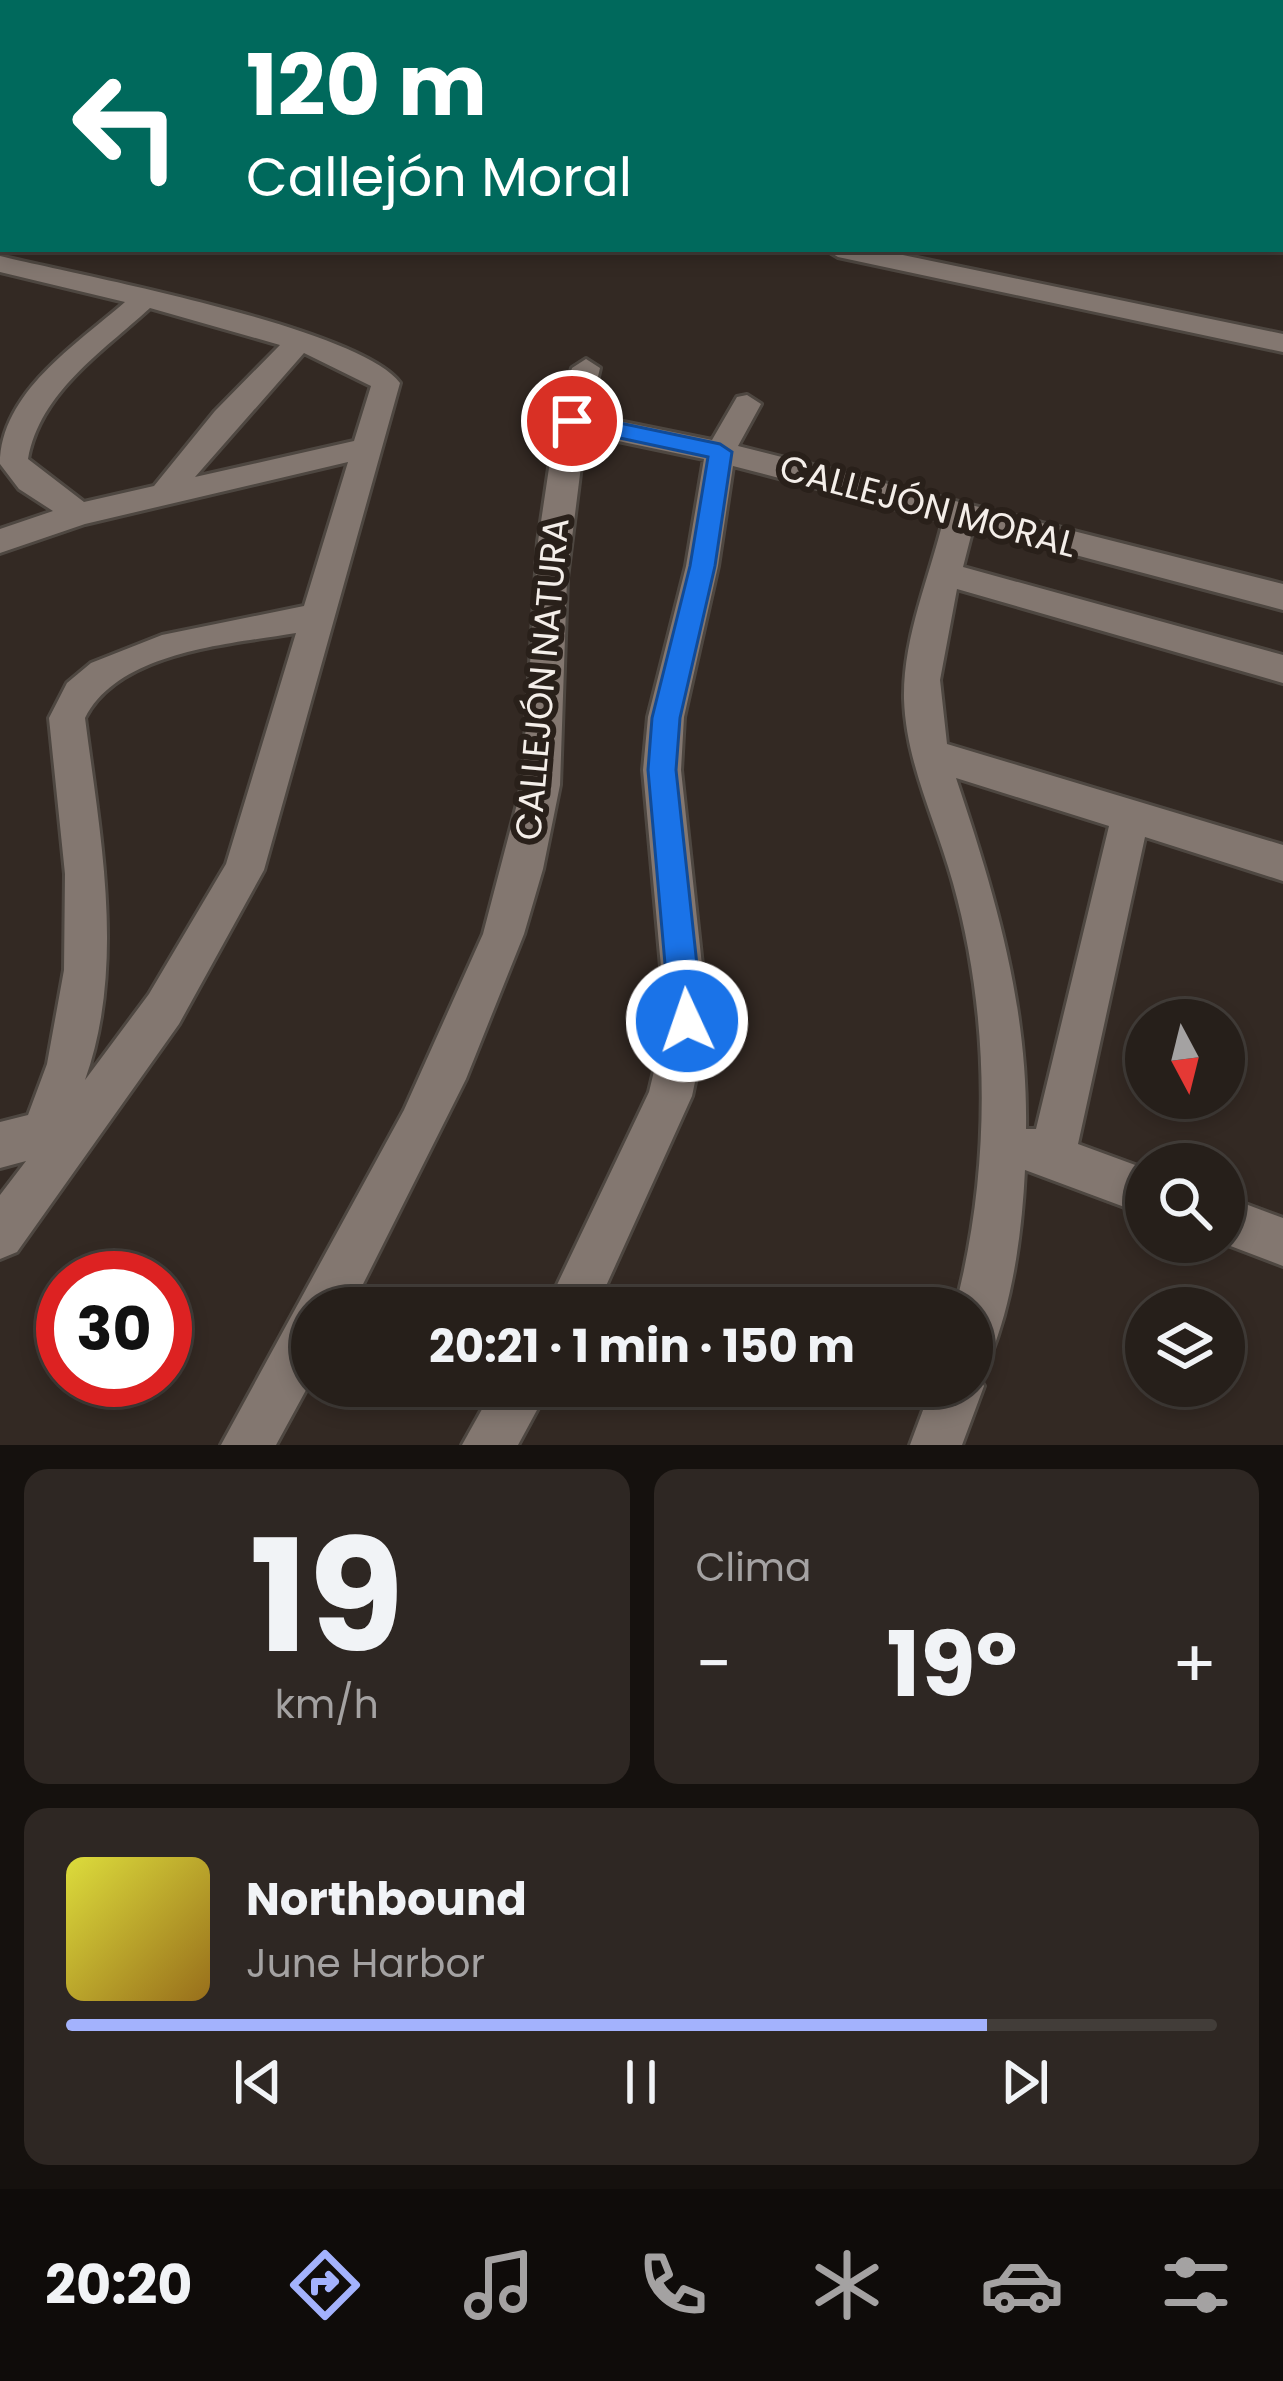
<!DOCTYPE html>
<html lang="es">
<head>
<meta charset="utf-8">
<style>
	:root { --surface:#261f1a; --page:#2e2723; --text:#f1f3f6; --muted:#a4a2a2; --line:#423d39; --accent:#a3b2fd }
	body { margin:0; font-family:Poppins,sans-serif; background:var(--page); color:var(--text); height:100vh; display:flex; flex-direction:column; font-size:45px; white-space:nowrap }
	* { box-sizing:border-box; margin:0 }
	p { font-size:39px; color:var(--muted) }
	.icon { flex:none; width:66px; height:66px; fill:none; stroke:currentColor; stroke-width:2; stroke-linecap:round; stroke-linejoin:round }
	.map { position:relative; height:1445px; overflow:hidden }
	.side { display:flex; flex-direction:column; gap:24px; padding:24px; background:#15110e; flex:1 }
	.side>* { flex:none }
	.guide { position:absolute; left:0px; top:0px; width:1284px; height:252px; box-shadow:0 6px 18px #0003,0 0 0 3px var(--line); background:#00695c; color:#fff; overflow:hidden }
	.needle { width:78px; rotate:173deg }
	.controls { position:absolute; left:1125px; top:999px; display:grid; gap:24px }
	.controls a { display:grid; place-items:center; width:120px; height:120px; border-radius:50%; background:var(--surface); box-shadow:0 6px 18px #0003,0 0 0 3px var(--line); font-size:60px }
	.speed { position:absolute; left:36px; top:1251px; display:flex; gap:24px; font-size:60px; font-weight:700; text-align:center }
	.speed>* { display:grid; place-content:center; width:156px; height:156px; border-radius:50%; background:var(--surface); box-shadow:0 6px 18px #0003,0 0 0 3px var(--line); line-height:1 }
	.speed .limit { border:18px solid #d22; background:#fff; color:#111 }
	.pin { position:absolute; display:grid; place-items:center; width:102px; height:102px; color:#fff; margin:-51px; border:6px solid #fff; border-radius:50%; box-shadow:0 3px 12px #0007 }
	.me { position:absolute; width:132px; margin:-66px; rotate:357deg; stroke-linejoin:round; filter:drop-shadow(0 0 9px #0008) }
	.turn { display:flex; align-items:center; gap:42px; height:252px; padding:0 48px; font-size:54px }
	.turn .icon { width:156px; height:156px; stroke-width:2.5 }
	.turn b { display:block; font-size:84px; line-height:102px }
	.big { font-size:90px; font-weight:700; line-height:1.1 }
	.side .tile { flex:1; display:flex; flex-direction:column; justify-content:center; gap:18px; min-width:0; padding:0 42px; border-radius:24px; background:var(--page) }
	.side .dial { align-items:center; gap:0 }
	.dial b { font-size:156px; line-height:1 }
	.song { display:flex; align-items:center; gap:36px }
	.cover { width:144px; height:144px; border-radius:18px; background:linear-gradient(135deg,hsl(60 70% 55%),hsl(40 70% 35%)) }
	.played { height:12px; border-radius:6px; background:linear-gradient(90deg,var(--accent) 80%,var(--line) 80%) }
	.keys { display:flex; justify-content:space-around; direction:ltr }
	.heat { display:flex; justify-content:space-between; align-items:center; font-size:66px; direction:ltr }
	.side .tiles { flex:1; display:grid; gap:24px; grid-template-columns:1fr 1fr }
	.tile:last-child { grid-column:span 2 }
	.trip { position:absolute; left:291px; top:1287px; width:702px; height:120px; border-radius:60px; background:var(--surface); box-shadow:0 6px 18px #0003,0 0 0 3px var(--line); font-weight:700; line-height:120px; text-align:center }
	.dock { display:flex; height:192px; justify-content:space-around; align-items:center; background:#0f0c0a; color:var(--muted) }
	.dock .icon { width:84px; height:84px }
	.dock .current { color:var(--accent) }
	.dock b { font-size:54px; color:var(--text) }
	.map>svg:first-child { display:block }
	.lines { fill:none; stroke-linecap:round; stroke-linejoin:round }
	.minor-casing { stroke:#4e4741; stroke-width:6 }
	.minor { fill:#837770; fill-rule:evenodd }
	.route { fill:#1a73e8; stroke:#114b97; stroke-width:3 }
	.labels { text-anchor:middle; dominant-baseline:central; stroke-width:12; stroke-linejoin:round; paint-order:stroke }
	.street-label { font-size:36px; fill:#f4eee9; stroke:#29201a }
</style>
</head>
<body>
<div class="map">
<svg width="1283" height="1445" viewBox="0 0 1283 1445">
	<rect width="100%" height="100%" fill="#332923"/>
	<g class="lines">
		<!-- minor casing -->
		<g class="minor-casing">
			<g id="minor">
				<polygon points="14,0 37,0 12,3"/>
				<polygon points="446,0 485,0 487,3 448,3"/>
				<polygon points="757,0 780,0 755,3"/>
				<polygon points="980,0 1019,0 1021,3 982,3"/>
				<rect x="1281" y="34" width="2" height="12"/>
				<rect x="0" y="63" width="3" height="13"/>
				<rect x="1281" y="116" width="2" height="14"/>
				<rect x="1281" y="219" width="2" height="14"/>
				<polygon points="825,249 874,249 1283,334 1283,352 838,257"/>
				<path d="M0,256C77,275 359,327 400,383L264,870L179,1024L17,1252L0,1259V1195L26,1161L0,1168V1122L28,1115L47,1064L64,970L65,874L49,718L67,683L91,663L162,635L304,606L348,462L85,524L0,553V529L53,511L19,489L0,464C0,393 77,344 125,302L0,272ZM150,308L280,345L215,411L154,486L84,502L28,459C40,392 102,352 150,308ZM304,353L371,386L354,441L195,477ZM296,633L226,864L149,994L85,1080C126,965 100,836 85,718C119,651 231,644 296,633Z"/>
				<path d="M586,359L600,368L589,415L712,440L737,397L747,395L761,404L738,446L1283,584V610L973,528L963,567L1283,655V683L957,589L940,680L947,744L1283,845V881L1145,837L1078,1144L1146,1169V1215L1025,1170C1022,1232 1013,1300 990,1357L972,1364V1308H955C991,1171 991,1019 953,883C936,821 906,763 904,699C903,637 929,579 943,521L733,466L718,566L684,717L681,770L708,1021L692,1096L596,1308H546L649,1092L666,1021L643,770L648,717L686,566L704,459L585,434L567,578L560,785L543,869L524,934L466,1079L351,1308H312V1379L276,1445H221L404,1110L483,934L522,785L538,542L556,421L572,368ZM956,778L1109,826L1036,1129H1026C1028,1005 995,894 956,778Z"/>
				<polygon points="1224,1196 1283,1218 1283,1266 1220,1242"/>
				<polygon points="972,1366 984,1386 962,1445 910,1445 932,1386 972,1386"/>
				<polygon points="495,1386 550,1386 518,1445 462,1445"/>
			</g>
		</g>
		<!-- minor -->
		<use href="#minor" class="minor"/>
	</g>
	<!-- route -->
	<polygon class="route" points="572,413 720,444 732,452 715,566 680,718 676,770 703,1021 698,1033 687,1037 675,1033 670,1021 648,770 652,718 690,566 708,457 564,426 564,415"/>
	<g class="labels">
		<!-- street labels -->
		<g class="street-label">
			<text transform="translate(928 506) rotate(15)">CALLEJÓN MORAL</text>
			<text transform="translate(542 679) rotate(-85)">CALLEJÓN NATURA</text>
		</g>
	</g>
</svg>
<div class="controls">
<a><svg class="needle" viewBox="-14 -14 28 28"><path d="M0-13l5 13h-10z" fill="#e53935"/><path d="M0 13l5-13h-10z" fill="#a4a2a2"/></svg></a>
<a><svg class="icon" aria-label="search" viewBox="0 0 24 24"><circle cx="10" cy="10" r="6"/><path d="M15 15l6 6"/></svg></a>
<a><svg class="icon" aria-label="layers" viewBox="0 0 24 24"><path d="M12 4l9 5-9 5-9-5zM3 14l9 5 9-5"/></svg></a>
</div>
<div class="speed"><div class="limit">30</div></div>
<div class="pin" style="left:572px;top:421px;background:#d93025"><svg class="icon" aria-label="arrive" viewBox="0 0 24 24"><path d="M6 21V4h12l-3 4 3 4H6"/></svg></div>
<svg class="me" style="left:687px;top:1021px" viewBox="-20 -20 40 40"><circle r="17" fill="#1a73e8" stroke="#fff" stroke-width="3"/><path d="M0-11L8 9 0 5-8 9z" fill="#fff"/></svg>
<div class="trip">20:21 · 1 min · 150 m</div>
<div class="guide">
<div class="turn"><svg class="icon" aria-label="left" viewBox="0 0 24 24"><path d="M17 20v-9H6M10 6l-5 5 5 5"/></svg><div><b>120 m</b>Callejón Moral</div></div>
</div>
</div>
<section class="side">
<div class="tiles">
<div class="tile dial"><b>19</b><p>km/h</p></div>
<div class="tile"><p>Clima</p>
<div class="heat"><a>−</a><b class="big">19°</b><a>+</a></div>
</div>
<div class="tile">
<div class="song"><i class="cover"></i><div><b>Northbound</b><p>June Harbor</p></div></div>
<div class="played"></div>
<div class="keys"><svg class="icon" aria-label="previous" viewBox="0 0 24 24"><path d="M18 5L8 12l10 7zM5 5v14"/></svg><svg class="icon" aria-label="pause" viewBox="0 0 24 24"><path d="M8 5v14M16 5v14"/></svg><svg class="icon" aria-label="next" viewBox="0 0 24 24"><path d="M6 5l10 7-10 7zM19 5v14"/></svg></div>
</div>
</div>
</section>
<nav class="dock">
<b>20:20</b>
<svg class="icon current" aria-label="directions" viewBox="0 0 24 24"><path d="M12 3l9 9-9 9-9-9zM9 14v-3h6M13 9l2 2-2 2"/></svg>
<svg class="icon" aria-label="music" viewBox="0 0 24 24"><path d="M9 18V5l10-2v13"/><circle cx="6" cy="18" r="3"/><circle cx="16" cy="16" r="3"/></svg>
<svg class="icon" aria-label="phone" viewBox="0 0 24 24"><path d="M5 4h4l2 5-3 2q2 4 5 5l2-3 5 2v4C11 20 4 13 5 4z"/></svg>
<svg class="icon" aria-label="climate" viewBox="0 0 24 24"><path d="M12 3v18M4 7l16 10M4 17L20 7"/></svg>
<svg class="icon" aria-label="car" viewBox="0 0 24 24"><path d="M5 17H2v-5l4-1 3-4h7l3 4 3 1v5h-3M9 17h6M6 11h13"/><circle cx="7" cy="17" r="2"/><circle cx="17" cy="17" r="2"/></svg>
<svg class="icon" aria-label="filters" viewBox="0 0 24 24"><path d="M4 7h16M4 17h16"/><circle cx="9" cy="7" r="2"/><circle cx="15" cy="17" r="2"/></svg>
</nav>
</body>
</html>
